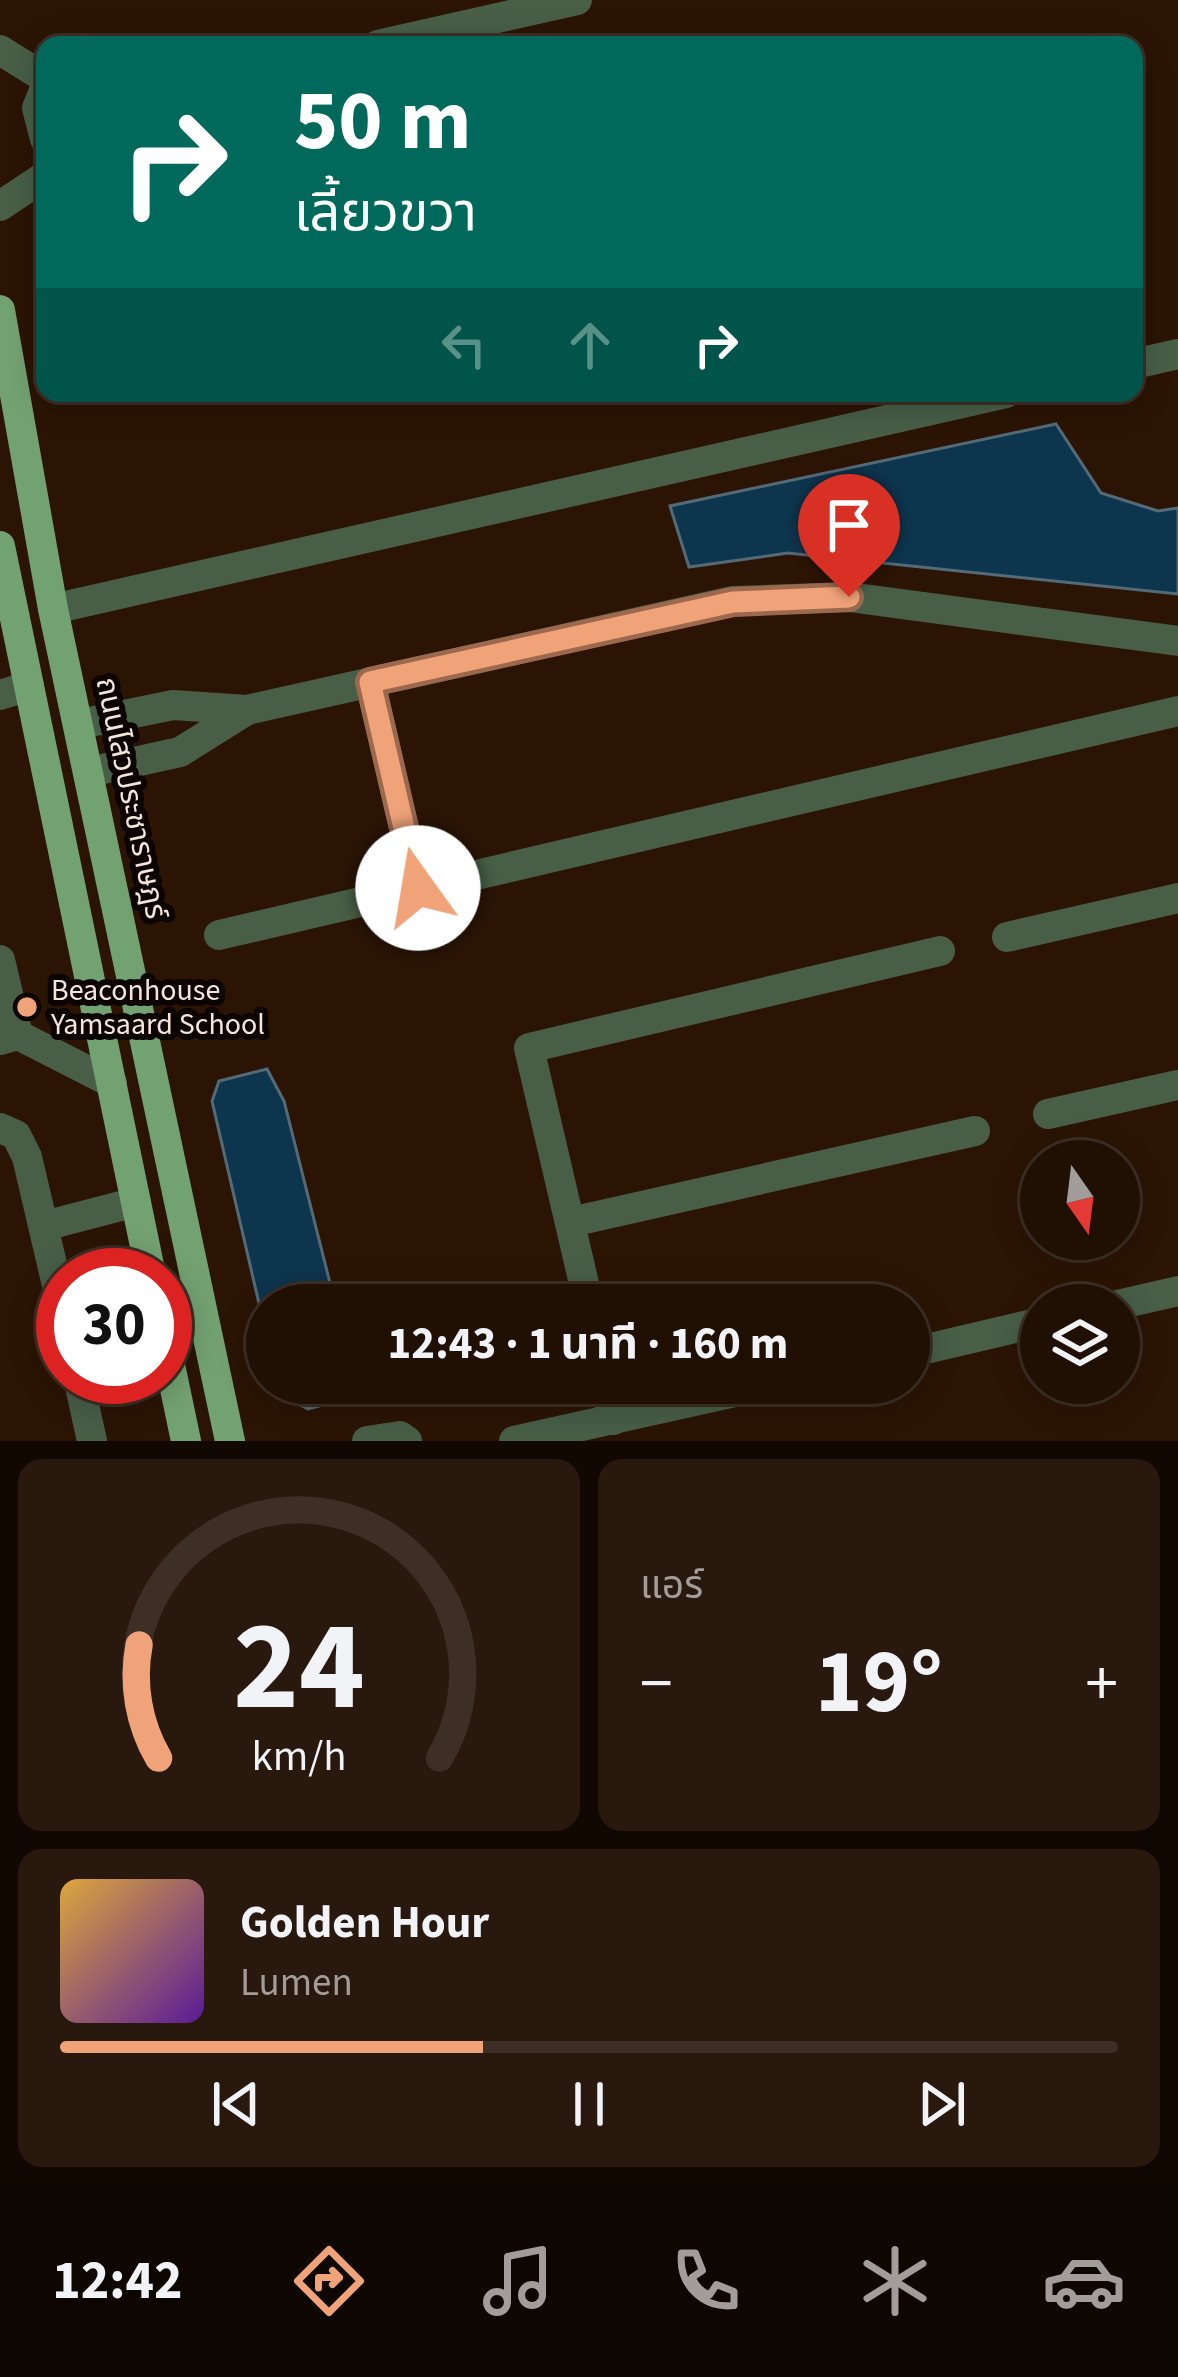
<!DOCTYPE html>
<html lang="th">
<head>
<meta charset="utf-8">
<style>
	:root { --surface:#200f03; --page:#28180d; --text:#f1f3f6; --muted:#a29c9a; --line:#3d2f25; --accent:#f0a279 }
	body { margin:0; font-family:"Source Sans 3","Noto Sans Thai",sans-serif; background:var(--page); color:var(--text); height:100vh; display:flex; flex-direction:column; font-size:45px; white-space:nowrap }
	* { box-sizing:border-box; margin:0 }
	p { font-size:39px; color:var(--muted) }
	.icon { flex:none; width:66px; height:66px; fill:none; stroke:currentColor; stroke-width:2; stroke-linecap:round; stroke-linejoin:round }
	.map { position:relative; height:1441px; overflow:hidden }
	.drawer { display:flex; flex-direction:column; gap:18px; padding:18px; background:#120802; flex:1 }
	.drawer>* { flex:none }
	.banner { position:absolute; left:36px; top:36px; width:1107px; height:366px; border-radius:24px; box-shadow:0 6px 30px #0003,0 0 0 3px var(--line); background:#00695c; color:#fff; overflow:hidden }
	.needle { width:78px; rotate:166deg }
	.tools { position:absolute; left:1020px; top:1140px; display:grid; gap:24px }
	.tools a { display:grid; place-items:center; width:120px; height:120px; border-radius:50%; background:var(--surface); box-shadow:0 6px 30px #0003,0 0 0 3px var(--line); font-size:60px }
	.speed { position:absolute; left:36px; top:1248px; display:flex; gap:24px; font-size:60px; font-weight:700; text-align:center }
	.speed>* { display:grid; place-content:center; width:156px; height:156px; border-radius:50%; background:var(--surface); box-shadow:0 6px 30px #0003,0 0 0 3px var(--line); line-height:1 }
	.speed .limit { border:18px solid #d22; background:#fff; color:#111 }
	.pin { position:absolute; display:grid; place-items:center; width:102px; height:102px; color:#fff; margin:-123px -51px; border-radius:50% 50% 50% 0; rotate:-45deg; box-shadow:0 0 12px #0007 }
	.pin .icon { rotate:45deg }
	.me { position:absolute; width:132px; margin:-66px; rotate:347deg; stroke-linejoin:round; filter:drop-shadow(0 0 9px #0008) }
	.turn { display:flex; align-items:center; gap:42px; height:252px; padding:0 60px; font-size:54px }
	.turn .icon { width:156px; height:156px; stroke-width:2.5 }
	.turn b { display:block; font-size:84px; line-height:102px }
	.lanes { display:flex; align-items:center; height:114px; padding:0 60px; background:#0003; justify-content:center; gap:60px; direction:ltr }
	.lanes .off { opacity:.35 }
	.big { font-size:90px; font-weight:700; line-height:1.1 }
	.drawer .card { flex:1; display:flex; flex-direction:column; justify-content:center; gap:18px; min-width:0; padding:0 42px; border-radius:24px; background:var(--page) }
	.drawer .dial { align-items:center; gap:0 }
	.dial svg { height:312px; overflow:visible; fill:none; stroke:var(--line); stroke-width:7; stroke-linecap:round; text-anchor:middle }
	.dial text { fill:var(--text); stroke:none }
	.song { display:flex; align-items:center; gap:36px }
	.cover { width:144px; height:144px; border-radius:18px; background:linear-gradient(135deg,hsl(40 70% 55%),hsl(270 70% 35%)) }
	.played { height:12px; border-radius:6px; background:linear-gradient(90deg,var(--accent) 40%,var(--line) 40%) }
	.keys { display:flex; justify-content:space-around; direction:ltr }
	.heat { display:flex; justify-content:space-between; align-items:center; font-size:66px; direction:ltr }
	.drawer .tiles { flex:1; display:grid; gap:18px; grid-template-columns:1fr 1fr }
	.card:last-child { grid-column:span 2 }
	.trip { position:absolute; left:246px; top:1284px; width:684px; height:120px; border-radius:60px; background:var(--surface); box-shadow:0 6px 30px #0003,0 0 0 3px var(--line); font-weight:700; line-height:120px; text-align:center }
	.tab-bar { display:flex; height:192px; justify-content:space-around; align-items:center; background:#0d0601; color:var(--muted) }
	.tab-bar .icon { width:84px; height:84px }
	.tab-bar .active { color:var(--accent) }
	.tab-bar b { font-size:54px; color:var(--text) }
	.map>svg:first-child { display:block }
	.water { fill:#0d354d; stroke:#536a77; stroke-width:3 }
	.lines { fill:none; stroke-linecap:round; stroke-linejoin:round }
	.minor { stroke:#485e47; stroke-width:30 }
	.major { stroke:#73a272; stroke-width:30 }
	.route-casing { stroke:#9c694f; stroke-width:30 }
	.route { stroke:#f0a279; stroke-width:21 }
	.poi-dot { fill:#f0a279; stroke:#0c0401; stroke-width:4.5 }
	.labels { text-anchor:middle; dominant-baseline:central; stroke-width:12; stroke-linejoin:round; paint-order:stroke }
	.street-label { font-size:30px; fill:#f5e4da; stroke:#0c0401 }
	.poi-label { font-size:30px; fill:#f5e4da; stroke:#0c0401; text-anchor:start }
</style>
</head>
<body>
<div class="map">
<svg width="1178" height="1441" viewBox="0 0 1178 1441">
	<rect width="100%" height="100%" fill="#2b1404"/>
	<!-- water -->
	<g class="water">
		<polygon points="1056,424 1101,493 1158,511 1178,508 1178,594 788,553 689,567 670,506"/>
		<polygon points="267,1069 284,1101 331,1287 358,1284 372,1305 267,1305 267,1338 212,1101 219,1081"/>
		<polygon points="278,1383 410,1383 393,1397 357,1396 308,1409 280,1395"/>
	</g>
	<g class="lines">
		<!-- minor -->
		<g class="minor">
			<polyline points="378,45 577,0"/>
			<polyline points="0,50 45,78"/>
			<polyline points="45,88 37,108 45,139"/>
			<polyline points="0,206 45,176"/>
			<polyline points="1134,364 1178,354"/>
			<polyline points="53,609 1006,393"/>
			<polyline points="370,682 418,888"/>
			<polyline points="0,695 29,686"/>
			<polyline points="80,724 173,705 247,710 733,601 849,597 1178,641"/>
			<polyline points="89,772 180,752 247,710"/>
			<polyline points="219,935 1178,711"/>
			<polyline points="1007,937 1178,898"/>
			<polyline points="0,960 18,1035 0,1040"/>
			<polyline points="18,1035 112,1083"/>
			<polyline points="1048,1114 1178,1085"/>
			<polyline points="0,1128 16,1135 27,1157 63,1311"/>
			<polyline points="571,1222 975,1131"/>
			<polyline points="44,1226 136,1202"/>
			<polyline points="589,1305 529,1048 940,951"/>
			<polyline points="1117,1305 1178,1291"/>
			<polyline points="909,1353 1041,1322"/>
			<polyline points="78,1377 92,1441"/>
			<polyline points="605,1383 613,1420"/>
			<polyline points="367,1441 400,1436 407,1441"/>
			<polyline points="514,1441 776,1383"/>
		</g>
		<!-- major -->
		<g class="major">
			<polyline points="0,310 53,609 230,1441"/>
			<polyline points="0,546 151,1275"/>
			<polyline points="165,1341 186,1441"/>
		</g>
	</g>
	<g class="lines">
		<!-- route casing -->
		<g class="route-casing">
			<polyline id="route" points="418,888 370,682 733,602 849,597"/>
		</g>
		<!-- route -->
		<use href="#route" class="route"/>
	</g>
	<!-- markers -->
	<circle class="poi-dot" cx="27" cy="1007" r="12"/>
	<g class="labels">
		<!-- street labels -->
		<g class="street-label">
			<text transform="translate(131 798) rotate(78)">ถนนไสวประชาราษฎร์</text>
		</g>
		<!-- poi labels -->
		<g class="poi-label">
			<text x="51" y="990">Beaconhouse<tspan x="51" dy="34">Yamsaard School</tspan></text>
		</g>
	</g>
</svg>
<div class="tools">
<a><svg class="needle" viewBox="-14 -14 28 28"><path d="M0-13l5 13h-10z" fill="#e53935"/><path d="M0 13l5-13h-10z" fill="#a29c9a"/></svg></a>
<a><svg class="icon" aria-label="layers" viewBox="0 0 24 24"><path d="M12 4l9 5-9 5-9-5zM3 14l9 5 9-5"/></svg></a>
</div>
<div class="speed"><div class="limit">30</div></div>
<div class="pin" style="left:849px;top:597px;background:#d93025"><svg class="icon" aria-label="arrive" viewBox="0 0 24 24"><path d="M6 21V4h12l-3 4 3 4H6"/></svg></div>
<svg class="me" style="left:418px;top:888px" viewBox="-20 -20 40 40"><circle r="19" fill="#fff"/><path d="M0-13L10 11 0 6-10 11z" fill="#f0a279"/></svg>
<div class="trip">12:43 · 1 นาที · 160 m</div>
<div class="banner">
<div class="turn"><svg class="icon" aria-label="right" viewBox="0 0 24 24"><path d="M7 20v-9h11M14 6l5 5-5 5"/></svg><div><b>50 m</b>เลี้ยวขวา</div></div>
<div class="lanes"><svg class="icon off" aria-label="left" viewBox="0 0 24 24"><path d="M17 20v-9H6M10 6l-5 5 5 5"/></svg><svg class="icon off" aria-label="ahead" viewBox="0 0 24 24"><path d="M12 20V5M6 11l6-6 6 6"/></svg><svg class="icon" aria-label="right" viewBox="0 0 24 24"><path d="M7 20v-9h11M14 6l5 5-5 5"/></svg></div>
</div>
</div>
<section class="drawer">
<div class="tiles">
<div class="card dial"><svg viewBox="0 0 100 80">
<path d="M14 69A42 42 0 1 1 86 69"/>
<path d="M14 69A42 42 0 0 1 9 40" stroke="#f0a279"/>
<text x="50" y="56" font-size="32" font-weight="700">24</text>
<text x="50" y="72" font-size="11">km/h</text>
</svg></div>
<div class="card"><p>แอร์</p>
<div class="heat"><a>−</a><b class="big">19°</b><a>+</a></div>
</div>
<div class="card">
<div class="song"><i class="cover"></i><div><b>Golden Hour</b><p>Lumen</p></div></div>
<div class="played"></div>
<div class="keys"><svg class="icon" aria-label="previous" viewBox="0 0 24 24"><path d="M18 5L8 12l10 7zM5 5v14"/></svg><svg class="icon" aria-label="pause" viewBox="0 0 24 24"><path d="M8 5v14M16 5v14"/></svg><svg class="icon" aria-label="next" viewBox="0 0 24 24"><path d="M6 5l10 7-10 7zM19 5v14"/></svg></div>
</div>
</div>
</section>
<nav class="tab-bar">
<b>12:42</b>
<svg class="icon active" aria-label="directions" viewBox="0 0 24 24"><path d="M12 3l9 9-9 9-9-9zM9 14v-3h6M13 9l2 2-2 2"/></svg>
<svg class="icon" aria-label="music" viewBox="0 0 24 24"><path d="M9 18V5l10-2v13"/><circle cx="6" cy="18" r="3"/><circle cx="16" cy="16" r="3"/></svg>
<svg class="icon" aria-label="phone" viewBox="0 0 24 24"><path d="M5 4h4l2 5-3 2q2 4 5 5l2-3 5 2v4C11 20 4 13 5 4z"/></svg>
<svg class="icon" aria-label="climate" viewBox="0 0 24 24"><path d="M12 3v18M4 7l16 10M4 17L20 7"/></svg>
<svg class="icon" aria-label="car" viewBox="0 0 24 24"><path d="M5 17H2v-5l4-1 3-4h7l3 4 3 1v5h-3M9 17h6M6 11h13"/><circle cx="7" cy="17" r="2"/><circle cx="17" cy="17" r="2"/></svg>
</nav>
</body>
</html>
